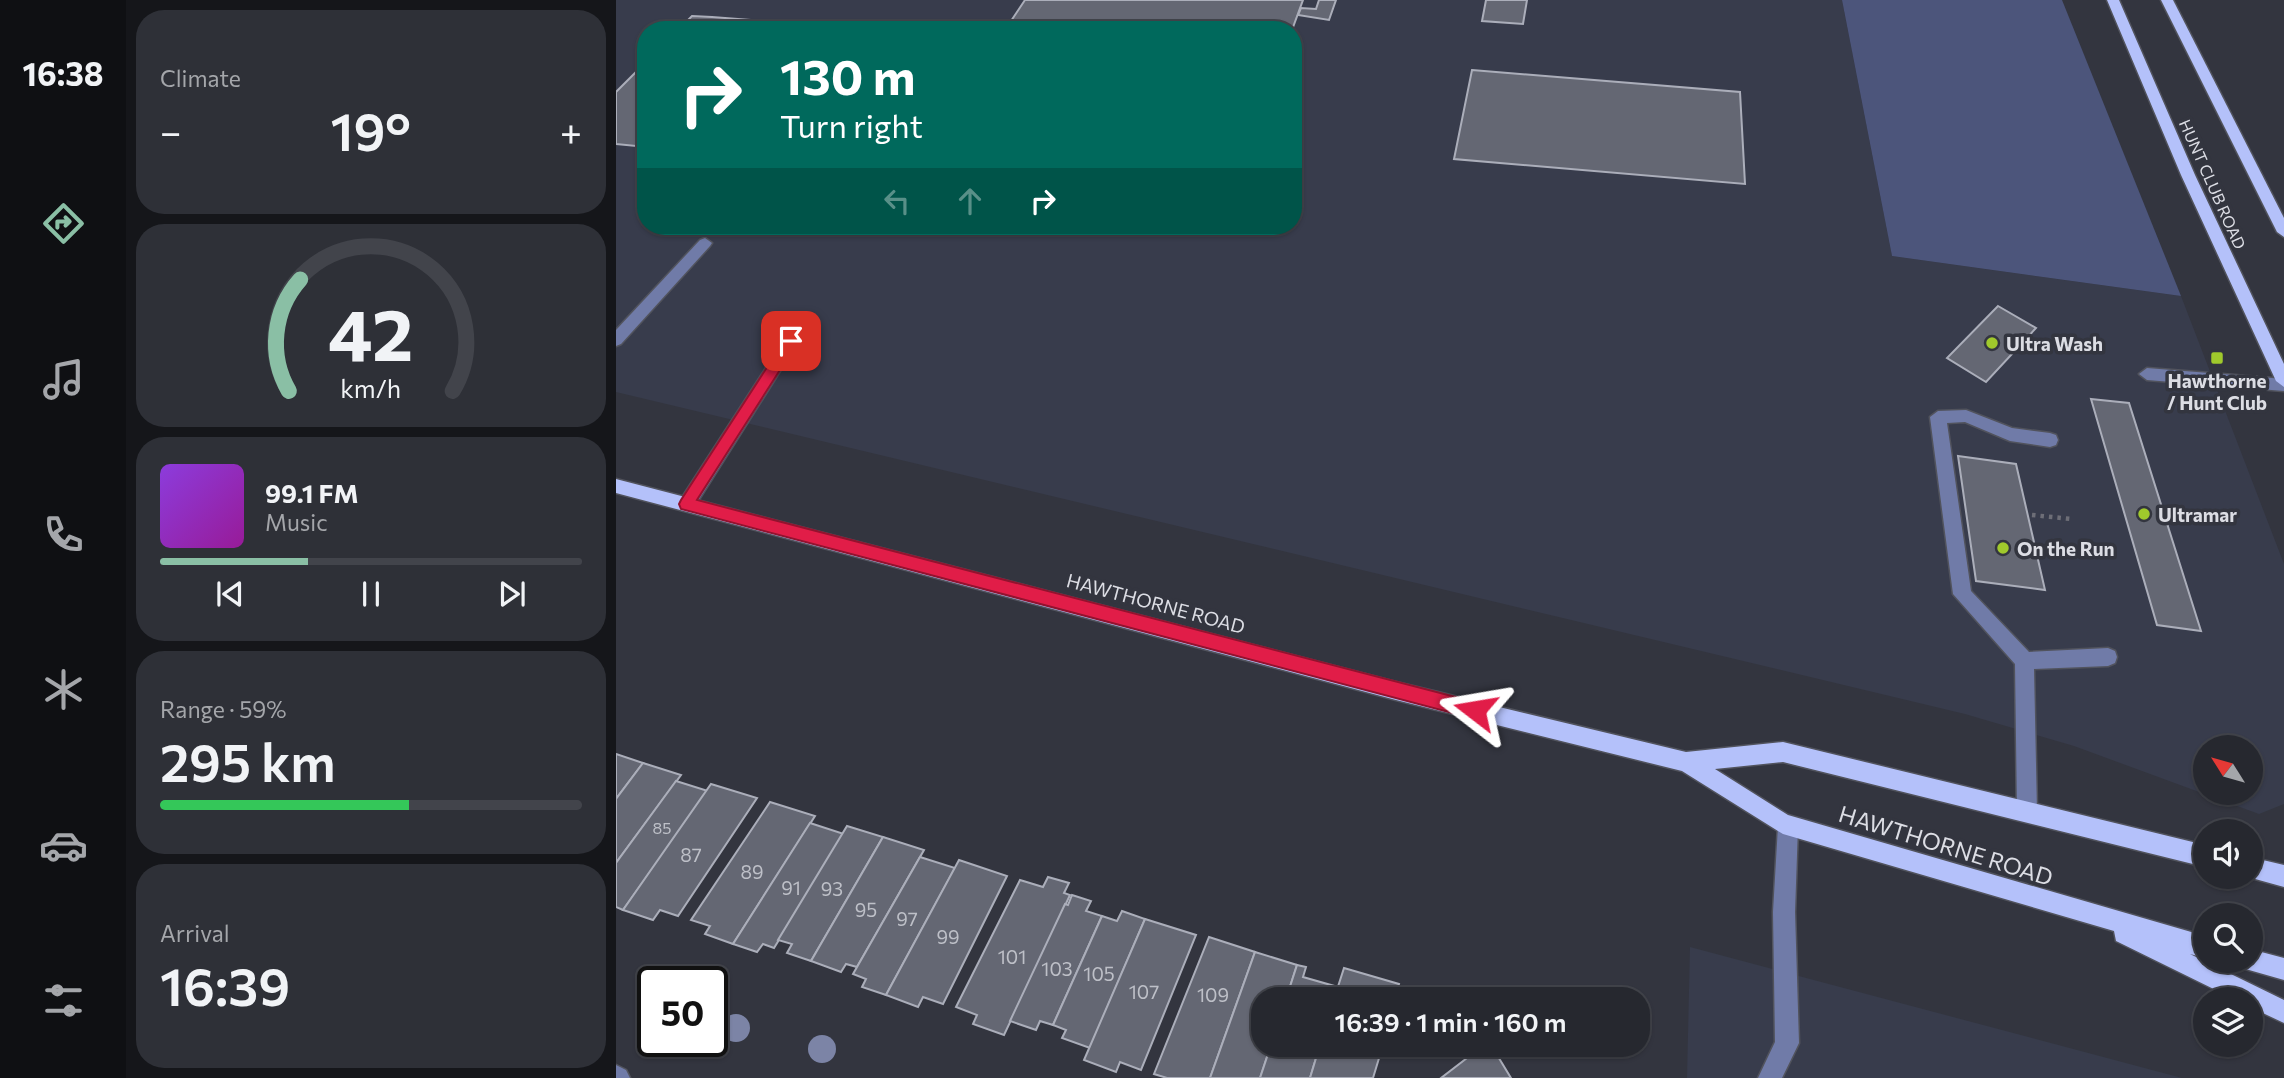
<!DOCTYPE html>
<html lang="en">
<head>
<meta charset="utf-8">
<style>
	:root { --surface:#26282f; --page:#2e3037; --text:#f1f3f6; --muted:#a4a6aa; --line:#42444b; --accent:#8abfa5 }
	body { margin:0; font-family:Commissioner,sans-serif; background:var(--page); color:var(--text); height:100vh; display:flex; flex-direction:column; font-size:26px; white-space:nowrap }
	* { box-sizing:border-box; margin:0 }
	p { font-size:23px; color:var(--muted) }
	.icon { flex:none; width:38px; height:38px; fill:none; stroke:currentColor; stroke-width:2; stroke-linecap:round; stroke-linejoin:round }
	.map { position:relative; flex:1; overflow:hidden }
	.sheet { display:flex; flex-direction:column; gap:10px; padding:10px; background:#15161a; width:490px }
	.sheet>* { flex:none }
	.top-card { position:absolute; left:21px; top:21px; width:665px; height:214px; border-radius:28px; box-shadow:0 2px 5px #0004,0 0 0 2px var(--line); background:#00695c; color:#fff; overflow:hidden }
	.needle { width:46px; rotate:307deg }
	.fabs { position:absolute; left:1577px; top:735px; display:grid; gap:14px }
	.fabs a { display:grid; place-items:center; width:70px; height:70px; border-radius:50%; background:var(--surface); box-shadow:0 2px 5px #0004,0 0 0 2px var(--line); font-size:35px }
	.speed { position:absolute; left:21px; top:966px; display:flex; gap:14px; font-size:35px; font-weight:700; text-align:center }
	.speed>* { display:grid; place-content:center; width:91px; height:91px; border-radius:50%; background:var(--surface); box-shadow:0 2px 5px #0004,0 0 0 2px var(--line); line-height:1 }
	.speed .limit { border:4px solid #111; border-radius:10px; background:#fff; color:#111 }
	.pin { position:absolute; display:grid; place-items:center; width:60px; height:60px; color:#fff; margin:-30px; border-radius:14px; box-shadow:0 4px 10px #0006 }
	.me { position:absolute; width:77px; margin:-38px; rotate:284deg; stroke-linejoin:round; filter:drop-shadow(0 0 5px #0008) }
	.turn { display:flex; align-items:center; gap:24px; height:147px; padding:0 28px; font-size:32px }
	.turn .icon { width:91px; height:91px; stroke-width:2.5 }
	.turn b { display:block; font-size:49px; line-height:60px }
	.lanes { display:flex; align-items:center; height:66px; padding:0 28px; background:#0003; justify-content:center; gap:35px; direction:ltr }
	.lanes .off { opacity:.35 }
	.big { font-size:52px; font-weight:600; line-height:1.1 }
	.sheet .card { flex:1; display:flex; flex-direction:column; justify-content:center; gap:10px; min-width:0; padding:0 24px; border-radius:28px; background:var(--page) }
	.sheet .dial { align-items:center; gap:0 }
	.dial svg { height:182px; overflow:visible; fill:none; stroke:var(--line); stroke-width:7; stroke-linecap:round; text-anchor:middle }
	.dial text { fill:var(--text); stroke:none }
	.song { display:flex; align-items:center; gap:21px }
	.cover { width:84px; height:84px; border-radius:10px; background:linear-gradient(135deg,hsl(270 70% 55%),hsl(300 70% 35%)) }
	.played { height:7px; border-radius:4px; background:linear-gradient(90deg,var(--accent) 35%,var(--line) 35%) }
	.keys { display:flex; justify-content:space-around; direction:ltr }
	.heat { display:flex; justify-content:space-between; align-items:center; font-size:38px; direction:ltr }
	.charge { height:10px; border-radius:5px; background:linear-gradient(90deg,#34c759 59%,var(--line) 0) }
	.trip { position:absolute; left:635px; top:987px; width:399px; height:70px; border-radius:28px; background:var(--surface); box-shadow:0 2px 5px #0004,0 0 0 2px var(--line); font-weight:600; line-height:70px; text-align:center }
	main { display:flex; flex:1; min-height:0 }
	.tabs { display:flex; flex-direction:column; width:126px; justify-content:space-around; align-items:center; background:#0f1013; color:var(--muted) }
	.tabs .icon { width:49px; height:49px }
	.tabs .selected { color:var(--accent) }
	.tabs b { font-size:32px; color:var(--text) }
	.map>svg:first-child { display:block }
	.built { fill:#383c4c; fill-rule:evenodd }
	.green { fill:#4c557b }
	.building { fill:#646773; stroke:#abaeba; stroke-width:2 }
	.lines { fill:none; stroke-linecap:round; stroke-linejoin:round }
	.minor-casing { stroke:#51535d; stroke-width:3 }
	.major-casing { stroke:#51535d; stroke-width:3 }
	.path { stroke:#6d6e77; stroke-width:4.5; stroke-dasharray:3.5 5; stroke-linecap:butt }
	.minor { fill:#707ba8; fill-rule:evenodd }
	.major { fill:#b4c1fa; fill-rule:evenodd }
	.tree { fill:#7c84a6 }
	.route { fill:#e11d48; stroke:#92132f; stroke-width:2 }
	.poi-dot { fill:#a0c92c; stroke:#33353f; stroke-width:2.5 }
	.labels { text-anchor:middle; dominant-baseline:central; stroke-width:7; stroke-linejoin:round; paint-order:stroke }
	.far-street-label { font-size:16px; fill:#dcdde4; stroke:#33353f }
	.number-label { font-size:16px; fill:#bec0c8 }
	.poi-label { font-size:19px; font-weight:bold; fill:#dcdde4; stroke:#33353f; text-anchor:start }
	.street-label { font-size:19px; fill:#dcdde4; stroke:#33353f }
	.near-number-label { font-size:19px; fill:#bec0c8 }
	.near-street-label { font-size:23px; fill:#dcdde4; stroke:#33353f }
</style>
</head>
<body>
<main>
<nav class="tabs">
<b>16:38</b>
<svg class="icon selected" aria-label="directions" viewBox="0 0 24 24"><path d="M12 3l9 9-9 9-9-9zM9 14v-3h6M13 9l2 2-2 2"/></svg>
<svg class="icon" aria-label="music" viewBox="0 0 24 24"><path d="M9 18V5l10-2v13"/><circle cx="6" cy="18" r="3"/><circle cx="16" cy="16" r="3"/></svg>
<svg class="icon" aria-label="phone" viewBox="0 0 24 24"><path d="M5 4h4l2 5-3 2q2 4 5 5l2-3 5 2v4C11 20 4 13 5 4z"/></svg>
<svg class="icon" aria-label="climate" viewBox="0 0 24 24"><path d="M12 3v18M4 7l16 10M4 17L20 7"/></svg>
<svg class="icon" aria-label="car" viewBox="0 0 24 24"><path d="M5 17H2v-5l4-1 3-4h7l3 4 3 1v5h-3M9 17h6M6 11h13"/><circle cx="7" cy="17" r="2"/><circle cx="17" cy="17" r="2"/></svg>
<svg class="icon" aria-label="filters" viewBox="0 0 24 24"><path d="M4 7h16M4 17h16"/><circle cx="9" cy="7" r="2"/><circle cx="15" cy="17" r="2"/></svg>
</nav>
<section class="sheet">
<div class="card"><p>Climate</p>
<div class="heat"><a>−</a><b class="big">19°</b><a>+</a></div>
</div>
<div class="card dial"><svg viewBox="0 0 100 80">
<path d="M14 69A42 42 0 1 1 86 69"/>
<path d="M14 69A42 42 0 0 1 19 20" stroke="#8abfa5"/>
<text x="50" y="56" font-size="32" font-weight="700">42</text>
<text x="50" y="72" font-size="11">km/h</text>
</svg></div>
<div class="card">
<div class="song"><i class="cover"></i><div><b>99.1 FM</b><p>Music</p></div></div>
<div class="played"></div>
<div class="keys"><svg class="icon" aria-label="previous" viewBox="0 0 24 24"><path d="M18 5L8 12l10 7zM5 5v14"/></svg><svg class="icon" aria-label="pause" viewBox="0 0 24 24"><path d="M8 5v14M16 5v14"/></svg><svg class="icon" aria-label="next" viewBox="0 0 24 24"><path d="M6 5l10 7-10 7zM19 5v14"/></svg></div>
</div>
<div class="card"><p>Range · 59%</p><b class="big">295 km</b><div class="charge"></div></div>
<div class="card"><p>Arrival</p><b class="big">16:39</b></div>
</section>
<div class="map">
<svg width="1668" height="1078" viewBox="0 0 1668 1078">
	<rect width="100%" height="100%" fill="#33353f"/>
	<!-- built -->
	<g class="built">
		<path d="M0,0H1226L1276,256L1565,296L1668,564V804L1643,814L1458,746L1349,714L0,392ZM30,30H677V226H30ZM1589,747H1634V793H1589Z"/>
		<polygon points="1074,947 1566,1078 1071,1078"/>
	</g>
	<!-- green -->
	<polygon class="green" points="1226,0 1446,0 1565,296 1276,256"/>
	<!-- building -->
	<g class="building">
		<polygon points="409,0 687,0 676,30 389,30"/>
		<polygon points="703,0 720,0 713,20 682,15 685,8 700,9"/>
		<polygon points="870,0 911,0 907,24 866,21"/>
		<polygon points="76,16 96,17 147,21 139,30 62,30"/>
		<polygon points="30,62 30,147 0,144 0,92"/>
		<polygon points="856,70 1124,92 1129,184 838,159"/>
		<polygon points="1382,306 1420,328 1370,382 1331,358"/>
		<polygon points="1475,399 1513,403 1585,631 1541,625"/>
		<polygon points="1342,456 1400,464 1429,590 1360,581"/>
		<polygon points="0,754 27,763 0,799"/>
		<polygon points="27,763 65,775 0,863 0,799"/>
		<polygon points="60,781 92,791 7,910 0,907 0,863"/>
		<polygon points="95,784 141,798 62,916 44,910 37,920 7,910"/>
		<polygon points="154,802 199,816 117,944 89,934 94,926 75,920"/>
		<polygon points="194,823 228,834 158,948 147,944 141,952 117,944"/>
		<polygon points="231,826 267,837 195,961 171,953 176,944 162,940"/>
		<polygon points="267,837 308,850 241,967 230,964 225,972 195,961"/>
		<polygon points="304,857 339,868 270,995 246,987 250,979 237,974"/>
		<polygon points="343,860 391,876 327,1004 307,997 302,1007 270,995"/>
		<polygon points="432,877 453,883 448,893 454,895 388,1035 357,1024 361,1015 340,1007 404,880 427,887"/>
		<polygon points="456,895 475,901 470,911 486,916 437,1025 424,1021 420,1030 394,1021 449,904 452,905"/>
		<polygon points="506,911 529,919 474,1048 446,1038 450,1030 437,1025 486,916 501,921"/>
		<polygon points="529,919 580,935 525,1070 504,1062 500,1072 468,1060"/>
		<polygon points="593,937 639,952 594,1078 551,1078 538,1074"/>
		<polygon points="639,952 681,965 670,999 648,999 648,1045 655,1045 644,1078 594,1078"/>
		<polygon points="681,965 690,967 687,977 722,987 718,999 670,999"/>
		<polygon points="728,968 783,984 779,999 718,999"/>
		<polygon points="655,1045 704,1045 694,1078 644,1078"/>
		<polygon points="704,1045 767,1045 757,1078 694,1078"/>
		<polygon points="868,1045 875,1045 895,1078 825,1078"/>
	</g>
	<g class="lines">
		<!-- minor casing -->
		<g class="minor-casing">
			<g id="minor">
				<polygon points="89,238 96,243 94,246 5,344 0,346 0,330 84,240"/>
				<polygon points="190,313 195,314 197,318 195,322 77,509 65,509 62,504 65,499 185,314"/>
				<polygon points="1531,368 1668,379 1668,391 1531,380 1523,374"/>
				<polygon points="1350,410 1396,428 1434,433 1440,435 1442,440 1440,445 1434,447 1394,441 1349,422 1331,423 1355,591 1413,652 1492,648 1499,651 1501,657 1499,663 1492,666 1418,669 1421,812 1418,819 1411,822 1404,819 1401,812 1399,664 1337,594 1314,417 1322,411"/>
				<polygon points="1172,816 1179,819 1182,826 1179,912 1183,1043 1166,1078 1142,1078 1159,1042 1157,912 1162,826 1165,819"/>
				<polygon points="0,1065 10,1070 14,1078 0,1078"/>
			</g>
		</g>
		<!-- major casing -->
		<g class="major-casing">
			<g id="major">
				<polygon points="1491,0 1503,0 1579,175 1668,364 1668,387 1660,381 1565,175"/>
				<polygon points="1545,0 1557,0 1668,218 1668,237 1661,232"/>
				<polygon points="0,479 780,682 1070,752 1167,742 1589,845 1589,867 1167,762 1099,769 1172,815 1589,936 1589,958 1574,954 1668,1000 1668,1023 1634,1007 1634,999 1618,999 1500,941 1498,931 1167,834 1066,771 780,700 0,493"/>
				<polygon points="1634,857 1668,865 1668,887 1632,877 1634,877"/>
				<polygon points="1634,949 1668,958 1668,980 1626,968 1623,961 1634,961"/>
			</g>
		</g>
		<!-- path -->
		<polyline class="path" points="1416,515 1455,519"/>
		<!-- minor -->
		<use href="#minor" class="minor"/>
		<!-- major -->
		<use href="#major" class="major"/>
	</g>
	<!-- trees -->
	<g class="tree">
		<circle cx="120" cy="1028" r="14"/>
		<circle cx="206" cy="1049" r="14"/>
	</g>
	<!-- route -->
	<polygon class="route" points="175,336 182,341 180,345 81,500 859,702 865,704 868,710 865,716 859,719 65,509 63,504 65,500 170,338"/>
	<!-- markers -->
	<g class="poi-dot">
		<circle cx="1376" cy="343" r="7"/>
		<rect x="1594" y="351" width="14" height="14" rx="3.5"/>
		<circle cx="1528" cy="514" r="7"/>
		<circle cx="1387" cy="548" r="7"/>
	</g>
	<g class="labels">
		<!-- far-street labels -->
		<g class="far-street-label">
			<text transform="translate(1597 184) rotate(66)">HUNT CLUB ROAD</text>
		</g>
		<!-- number labels -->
		<g class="number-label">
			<text x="46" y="827">85</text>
		</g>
		<!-- poi labels -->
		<g class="poi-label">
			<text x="1390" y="343">Ultra Wash</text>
			<text x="1601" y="380" text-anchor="middle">Hawthorne<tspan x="1601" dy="22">/ Hunt Club</tspan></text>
			<text x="1542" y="514">Ultramar</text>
			<text x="1401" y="548">On the Run</text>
		</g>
		<!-- street labels -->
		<g class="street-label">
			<text transform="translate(540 603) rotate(15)">HAWTHORNE ROAD</text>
		</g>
		<!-- near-number labels -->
		<g class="near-number-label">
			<text x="75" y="854">87</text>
			<text x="136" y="871">89</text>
			<text x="175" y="887">91</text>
			<text x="216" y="888">93</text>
			<text x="250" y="909">95</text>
			<text x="291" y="918">97</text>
			<text x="332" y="936">99</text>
			<text x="396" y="956">101</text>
			<text x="441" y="968">103</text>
			<text x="483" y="973">105</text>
			<text x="528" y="991">107</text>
			<text x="597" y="994">109</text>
		</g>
		<!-- near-street labels -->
		<g class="near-street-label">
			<text transform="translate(1330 845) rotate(17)">HAWTHORNE ROAD</text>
		</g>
	</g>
</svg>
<div class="fabs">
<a><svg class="needle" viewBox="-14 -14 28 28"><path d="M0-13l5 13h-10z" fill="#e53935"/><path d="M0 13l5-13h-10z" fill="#a4a6aa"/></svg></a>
<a><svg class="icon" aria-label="sound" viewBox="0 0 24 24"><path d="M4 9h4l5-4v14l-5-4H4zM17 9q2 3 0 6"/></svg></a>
<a><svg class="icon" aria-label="search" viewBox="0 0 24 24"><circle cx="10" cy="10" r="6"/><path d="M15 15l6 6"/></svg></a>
<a><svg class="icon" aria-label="layers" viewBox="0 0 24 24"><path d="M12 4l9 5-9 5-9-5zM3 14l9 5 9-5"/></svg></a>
</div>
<div class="speed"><div class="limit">50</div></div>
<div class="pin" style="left:175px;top:341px;background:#d93025"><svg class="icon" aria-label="arrive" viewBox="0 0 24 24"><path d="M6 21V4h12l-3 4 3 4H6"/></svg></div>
<svg class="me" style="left:859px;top:710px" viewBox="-20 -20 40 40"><path d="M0-17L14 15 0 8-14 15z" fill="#e11d48" stroke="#fff" stroke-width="4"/></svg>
<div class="trip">16:39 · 1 min · 160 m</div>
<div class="top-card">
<div class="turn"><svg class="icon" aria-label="right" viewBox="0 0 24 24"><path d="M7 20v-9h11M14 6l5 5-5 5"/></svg><div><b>130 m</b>Turn right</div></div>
<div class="lanes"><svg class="icon off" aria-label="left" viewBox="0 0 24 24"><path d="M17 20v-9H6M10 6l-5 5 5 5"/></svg><svg class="icon off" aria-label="ahead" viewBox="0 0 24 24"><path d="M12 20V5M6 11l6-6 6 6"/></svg><svg class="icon" aria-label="right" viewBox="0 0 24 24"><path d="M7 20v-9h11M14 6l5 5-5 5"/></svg></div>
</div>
</div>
</main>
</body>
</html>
